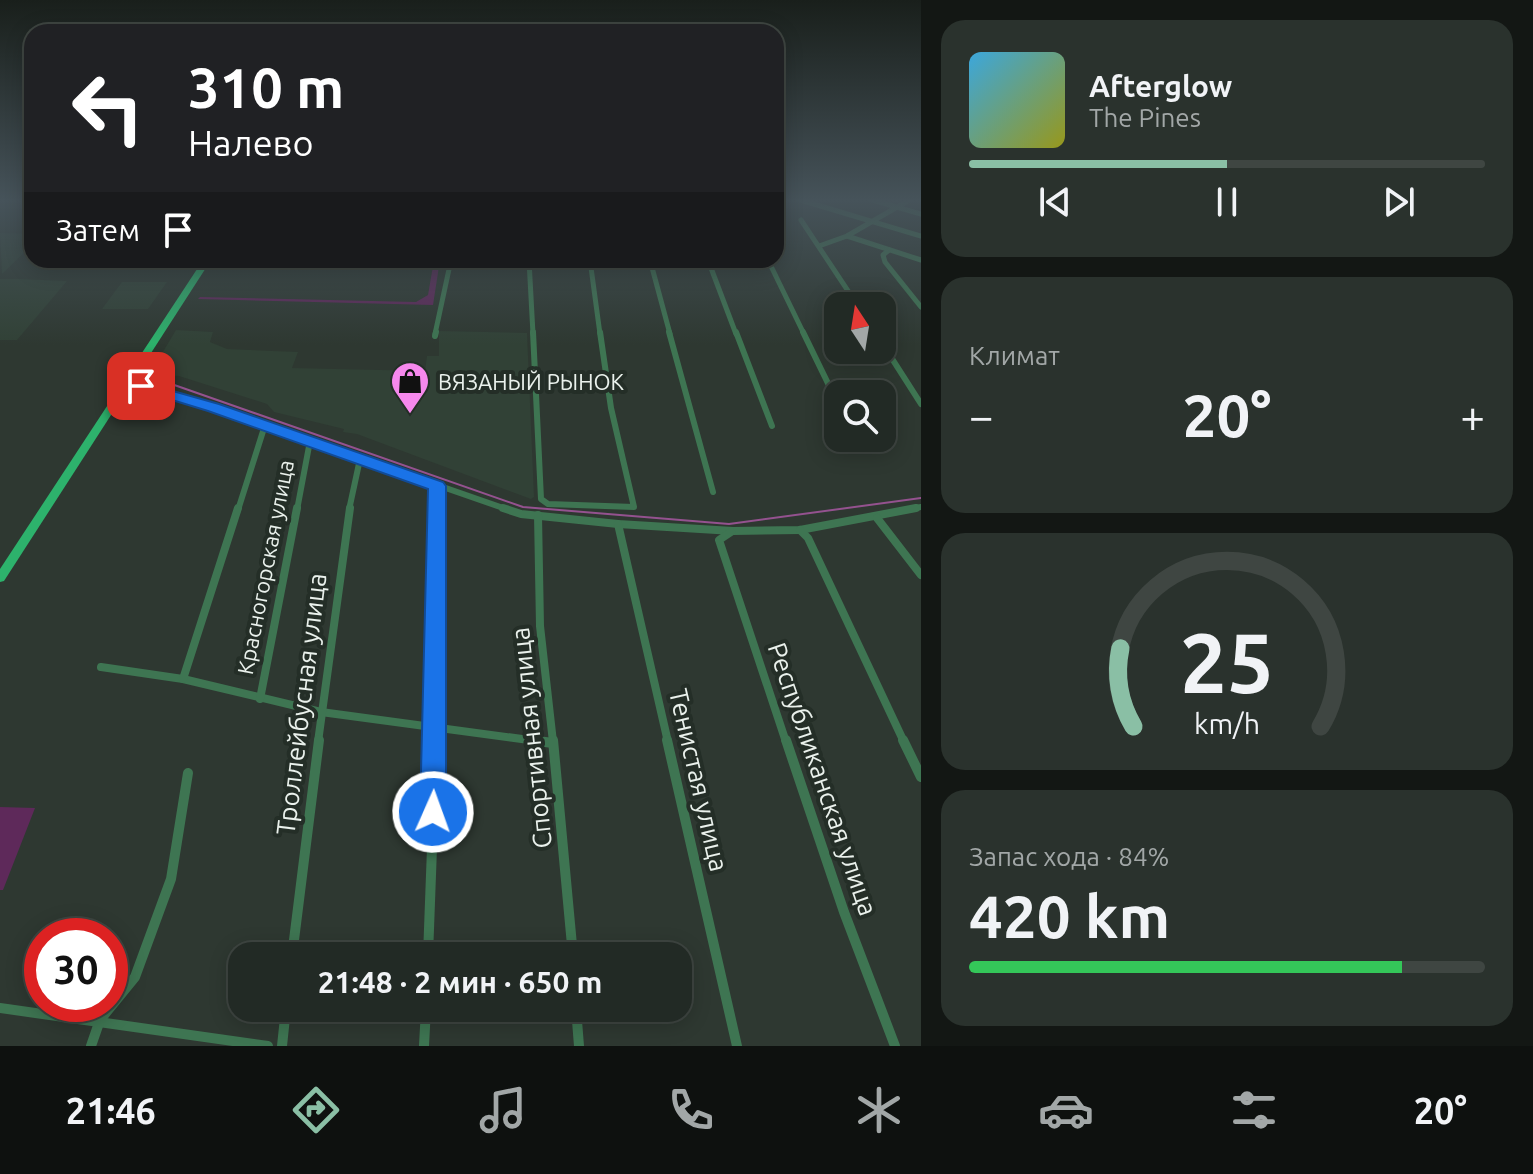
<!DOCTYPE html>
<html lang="ru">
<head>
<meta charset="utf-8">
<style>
	:root { --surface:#222a25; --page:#2a322d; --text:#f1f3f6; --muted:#a2a7a7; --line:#3f4642; --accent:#8abfa5 }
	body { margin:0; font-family:Ubuntu,sans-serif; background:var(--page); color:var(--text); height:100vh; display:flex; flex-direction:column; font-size:30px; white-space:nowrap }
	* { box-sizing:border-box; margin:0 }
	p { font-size:26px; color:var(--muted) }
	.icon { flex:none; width:44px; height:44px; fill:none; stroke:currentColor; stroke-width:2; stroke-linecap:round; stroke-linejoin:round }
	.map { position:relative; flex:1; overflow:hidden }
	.panel { display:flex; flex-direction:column; gap:20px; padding:20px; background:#131714; width:612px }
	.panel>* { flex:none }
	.hud { position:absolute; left:24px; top:24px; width:760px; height:244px; border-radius:24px; box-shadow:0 4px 20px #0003,0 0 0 2px var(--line); background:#202124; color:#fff; overflow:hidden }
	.needle { width:52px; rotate:348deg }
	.controls { position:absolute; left:824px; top:292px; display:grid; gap:16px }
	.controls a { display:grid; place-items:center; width:72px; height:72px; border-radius:16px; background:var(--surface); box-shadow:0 4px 20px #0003,0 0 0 2px var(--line); font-size:40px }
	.speed { position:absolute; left:24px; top:918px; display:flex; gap:16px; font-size:40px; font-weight:700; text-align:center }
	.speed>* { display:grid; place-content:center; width:104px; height:104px; border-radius:50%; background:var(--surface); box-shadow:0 4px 20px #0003,0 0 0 2px var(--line); line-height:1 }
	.speed .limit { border:12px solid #d22; background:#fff; color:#111 }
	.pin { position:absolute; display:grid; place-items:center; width:68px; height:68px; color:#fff; margin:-34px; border-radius:16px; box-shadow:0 4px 12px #0006 }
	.me { position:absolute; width:88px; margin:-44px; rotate:2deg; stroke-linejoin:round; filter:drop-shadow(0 0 6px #0008) }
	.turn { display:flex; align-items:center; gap:28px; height:168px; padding:0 32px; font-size:36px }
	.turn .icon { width:104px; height:104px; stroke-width:2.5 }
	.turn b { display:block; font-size:56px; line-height:68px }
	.then { display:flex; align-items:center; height:76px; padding:0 32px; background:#0003; gap:16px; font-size:30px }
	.big { font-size:60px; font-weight:700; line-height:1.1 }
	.panel .tile { flex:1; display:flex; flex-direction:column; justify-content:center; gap:12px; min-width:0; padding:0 28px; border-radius:24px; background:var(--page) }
	.panel .dial { align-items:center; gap:0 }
	.dial svg { height:208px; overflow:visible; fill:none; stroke:var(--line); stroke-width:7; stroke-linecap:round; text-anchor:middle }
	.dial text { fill:var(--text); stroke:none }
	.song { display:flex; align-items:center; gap:24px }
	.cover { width:96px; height:96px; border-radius:12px; background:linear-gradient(135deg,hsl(200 70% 55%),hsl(60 70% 35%)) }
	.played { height:8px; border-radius:4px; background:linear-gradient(90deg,var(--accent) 50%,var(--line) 50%) }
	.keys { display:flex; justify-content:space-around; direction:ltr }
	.heat { display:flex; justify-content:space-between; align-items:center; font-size:44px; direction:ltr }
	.charge { height:12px; border-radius:6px; background:linear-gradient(90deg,#34c759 84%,var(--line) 0) }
	.trip { position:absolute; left:228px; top:942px; width:464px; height:80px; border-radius:24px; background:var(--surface); box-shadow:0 4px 20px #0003,0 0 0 2px var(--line); font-weight:700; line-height:80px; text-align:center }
	.tabs { display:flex; height:128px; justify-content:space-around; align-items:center; background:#0e110f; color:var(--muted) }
	.tabs .icon { width:56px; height:56px }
	.tabs .selected { color:var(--accent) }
	.tabs b { font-size:36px; color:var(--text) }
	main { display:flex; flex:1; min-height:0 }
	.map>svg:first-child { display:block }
	.built { fill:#314136 }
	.green { fill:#5e295a }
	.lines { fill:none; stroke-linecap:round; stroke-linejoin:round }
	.stream { stroke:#94528f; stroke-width:2 }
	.minor-far3 { stroke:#3e7552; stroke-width:5 }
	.minor-far2 { stroke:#3e7552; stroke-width:6 }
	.minor-far1 { stroke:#3e7552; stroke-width:8 }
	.minor { stroke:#3e7552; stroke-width:10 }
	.primary { fill:#2db26c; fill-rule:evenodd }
	.route { fill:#1a73e8; stroke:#114b97; stroke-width:2 }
	.labels { text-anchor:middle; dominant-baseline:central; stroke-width:8; stroke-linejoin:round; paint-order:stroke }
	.poi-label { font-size:22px; fill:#eaf1ec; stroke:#242e27; text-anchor:start }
	.street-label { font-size:22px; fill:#eaf1ec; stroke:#242e27 }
	.near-street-label { font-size:26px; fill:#eaf1ec; stroke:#242e27 }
</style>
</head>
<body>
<main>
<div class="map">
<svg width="921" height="1046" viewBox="0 0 921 1046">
	<rect width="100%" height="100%" fill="#2e3831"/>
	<!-- built -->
	<g class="built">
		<polygon points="0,233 32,234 32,245 2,274"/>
		<polygon points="0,279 20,279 67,281 17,340 0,340"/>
		<polygon points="122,282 167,282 148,309 102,309"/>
		<polygon points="176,330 213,332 210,342 227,349 298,352 292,368 425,371 427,356 439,356 439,331 527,333 534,497 531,499 357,434 343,432 344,429 274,412 267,404 179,376 149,375"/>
	</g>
	<!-- green -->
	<g class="green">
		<polygon points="434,260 440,260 433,305 198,299 200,297 416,302 428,295"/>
		<polygon points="0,807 35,808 3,890 0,890"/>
	</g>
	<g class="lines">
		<!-- stream -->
		<polyline class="stream" points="160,380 523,507 729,524 921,498"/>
		<!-- minor-far3 -->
		<g class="minor-far3">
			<polyline points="797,199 921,236"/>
			<polyline points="869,199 921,214"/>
			<polyline points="801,220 858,306"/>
			<polyline points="847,236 921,260"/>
			<polyline points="819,246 847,236 911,199"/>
			<polyline points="889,250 883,255 885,262 921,307"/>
			<polyline points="529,260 533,334"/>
			<polyline points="590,260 600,334"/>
			<polyline points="650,260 670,334"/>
			<polyline points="708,260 736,334"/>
			<polyline points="768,260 804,334"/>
			<polyline points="435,334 451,260"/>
		</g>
		<!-- minor-far2 -->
		<g class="minor-far2">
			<polyline points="533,332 541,499 548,504 634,507 611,408 600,332"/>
			<polyline points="669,332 713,492"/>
			<polyline points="736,332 772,426"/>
			<polyline points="803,332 838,404"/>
			<polyline points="435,336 436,332"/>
			<polyline points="882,343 921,404"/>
			<polyline points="125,385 141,386 213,407 509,510"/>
			<polyline points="238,510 265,425"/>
			<polyline points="297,510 310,441"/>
			<polyline points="349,510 360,459"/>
			<polyline points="437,510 437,486"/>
			<polyline points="906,510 921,507"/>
		</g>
		<!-- minor-far1 -->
		<g class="minor-far1">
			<polyline points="503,508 521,514 618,524 733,531 800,530 916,508"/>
			<polyline points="538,515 540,626 553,742"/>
			<polyline points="877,518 921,575"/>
			<polyline points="618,524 668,742"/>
			<polyline points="800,530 808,538 904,742"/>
			<polyline points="731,532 719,540 786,742"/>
			<polyline points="101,667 183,679 321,712 544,742"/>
			<polyline points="183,679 238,508"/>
			<polyline points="260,699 297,508"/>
			<polyline points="318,742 350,508"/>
			<polyline points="435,742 437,508"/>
		</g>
		<!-- minor -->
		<g class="minor">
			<polyline points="529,740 553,743"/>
			<polyline points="553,740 573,956"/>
			<polyline points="667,740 737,1046"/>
			<polyline points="786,740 844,912 895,1046"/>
			<polyline points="903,740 921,777"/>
			<polyline points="292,956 319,740"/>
			<polyline points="428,956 436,740"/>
			<polyline points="0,1008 268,1046"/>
			<polyline points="576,1008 579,1046"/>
			<polyline points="91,1046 100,1020 135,977 171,879 188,773"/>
			<polyline points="282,1046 286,1008"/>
			<polyline points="424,1046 426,1008"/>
		</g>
		<!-- primary -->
		<polygon class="primary" points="203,260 211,260 4,581 0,582 0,569"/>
	</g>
	<!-- sky -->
	<linearGradient id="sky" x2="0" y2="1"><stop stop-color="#191f1b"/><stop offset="0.58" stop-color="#46535a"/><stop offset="1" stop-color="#46535a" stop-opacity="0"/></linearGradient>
	<rect width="921" height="345" fill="url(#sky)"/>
	<!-- route -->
	<polygon class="route" points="141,382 219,404 443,482 446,486 446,812 442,820 433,823 424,820 420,812 428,489 208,411 136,389 136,383"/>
	<!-- icons -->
	<defs>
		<g id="shop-pin" transform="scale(2)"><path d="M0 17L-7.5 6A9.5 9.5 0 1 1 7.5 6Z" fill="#f688ed" stroke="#242e27"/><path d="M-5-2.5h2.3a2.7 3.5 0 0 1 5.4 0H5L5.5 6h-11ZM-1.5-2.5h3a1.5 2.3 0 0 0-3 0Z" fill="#111"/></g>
	</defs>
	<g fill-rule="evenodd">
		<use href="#shop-pin" x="410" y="381"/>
	</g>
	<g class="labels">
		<!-- poi labels -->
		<g class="poi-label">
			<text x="438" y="381">ВЯЗАНЫЙ РЫНОК</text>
		</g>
		<!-- street labels -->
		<g class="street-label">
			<text transform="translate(265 567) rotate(-79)">Красногорская улица</text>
		</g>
		<!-- near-street labels -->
		<g class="near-street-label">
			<text transform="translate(301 704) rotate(-83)">Троллейбусная улица</text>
			<text transform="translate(531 738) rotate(-96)">Спортивная улица</text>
			<text transform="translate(823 779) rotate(71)">Республиканская улица</text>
			<text transform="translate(699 780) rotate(77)">Тенистая улица</text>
		</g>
	</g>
</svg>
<div class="controls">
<a><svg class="needle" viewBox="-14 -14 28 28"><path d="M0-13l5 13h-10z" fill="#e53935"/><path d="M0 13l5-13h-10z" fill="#a2a7a7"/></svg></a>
<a><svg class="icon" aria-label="search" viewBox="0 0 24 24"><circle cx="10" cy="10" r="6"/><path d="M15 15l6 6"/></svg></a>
</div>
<div class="speed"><div class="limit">30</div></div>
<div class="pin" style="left:141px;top:386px;background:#d93025"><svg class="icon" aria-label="arrive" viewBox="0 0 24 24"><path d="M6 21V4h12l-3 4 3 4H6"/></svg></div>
<svg class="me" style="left:433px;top:812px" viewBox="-20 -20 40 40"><circle r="17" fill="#1a73e8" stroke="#fff" stroke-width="3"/><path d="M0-11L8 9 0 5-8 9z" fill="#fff"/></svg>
<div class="trip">21:48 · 2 мин · 650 m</div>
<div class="hud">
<div class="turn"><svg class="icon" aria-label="left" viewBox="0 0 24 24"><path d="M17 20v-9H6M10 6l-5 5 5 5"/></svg><div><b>310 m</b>Налево</div></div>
<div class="then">Затем<svg class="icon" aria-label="arrive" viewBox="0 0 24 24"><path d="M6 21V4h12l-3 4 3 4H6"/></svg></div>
</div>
</div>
<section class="panel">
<div class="tile">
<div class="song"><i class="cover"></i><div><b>Afterglow</b><p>The Pines</p></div></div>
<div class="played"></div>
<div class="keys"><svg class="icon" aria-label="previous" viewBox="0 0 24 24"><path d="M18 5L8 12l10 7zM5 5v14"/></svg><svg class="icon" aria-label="pause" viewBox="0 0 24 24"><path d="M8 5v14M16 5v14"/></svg><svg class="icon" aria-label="next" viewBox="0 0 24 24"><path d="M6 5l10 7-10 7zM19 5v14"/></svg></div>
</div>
<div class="tile"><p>Климат</p>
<div class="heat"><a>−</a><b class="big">20°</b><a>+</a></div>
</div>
<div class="tile dial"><svg viewBox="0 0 100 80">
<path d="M14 69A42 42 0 1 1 86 69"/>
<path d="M14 69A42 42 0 0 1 9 39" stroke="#8abfa5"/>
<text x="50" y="56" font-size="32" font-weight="700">25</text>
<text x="50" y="72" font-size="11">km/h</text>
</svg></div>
<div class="tile"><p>Запас хода · 84%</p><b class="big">420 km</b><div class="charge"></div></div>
</section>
</main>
<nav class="tabs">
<b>21:46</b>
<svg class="icon selected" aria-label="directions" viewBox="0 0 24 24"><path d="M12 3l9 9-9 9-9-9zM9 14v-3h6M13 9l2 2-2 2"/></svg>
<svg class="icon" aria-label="music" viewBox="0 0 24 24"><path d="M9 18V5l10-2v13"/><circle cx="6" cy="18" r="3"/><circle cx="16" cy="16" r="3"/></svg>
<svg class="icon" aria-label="phone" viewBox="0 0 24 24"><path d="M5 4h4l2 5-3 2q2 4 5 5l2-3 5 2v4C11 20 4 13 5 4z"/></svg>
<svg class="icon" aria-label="climate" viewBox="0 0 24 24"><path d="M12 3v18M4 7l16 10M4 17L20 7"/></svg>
<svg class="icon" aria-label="car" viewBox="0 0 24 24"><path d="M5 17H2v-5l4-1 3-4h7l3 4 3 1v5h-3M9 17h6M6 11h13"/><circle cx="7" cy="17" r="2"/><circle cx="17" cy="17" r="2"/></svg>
<svg class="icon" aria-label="filters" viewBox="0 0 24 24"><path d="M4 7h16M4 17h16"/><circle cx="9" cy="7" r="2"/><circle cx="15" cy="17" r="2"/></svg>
<b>20°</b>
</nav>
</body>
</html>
